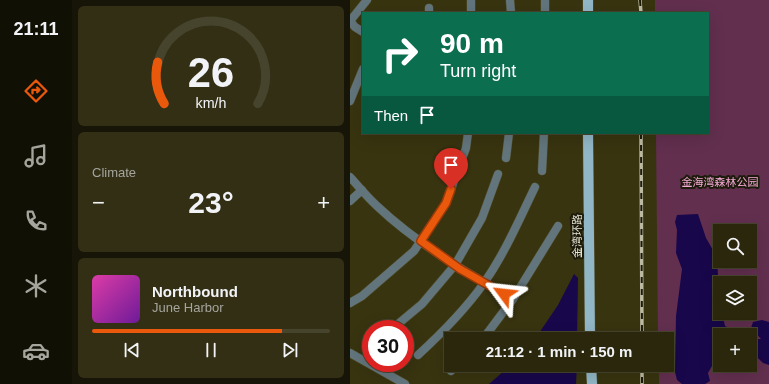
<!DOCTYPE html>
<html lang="en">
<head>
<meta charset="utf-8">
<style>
	:root { --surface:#2a270c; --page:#322f15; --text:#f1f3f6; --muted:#a5a59d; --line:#46442d; --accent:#ea580c }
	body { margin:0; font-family:Helvetica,"Noto Sans SC",sans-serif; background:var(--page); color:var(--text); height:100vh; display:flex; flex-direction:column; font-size:15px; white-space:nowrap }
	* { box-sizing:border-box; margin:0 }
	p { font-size:13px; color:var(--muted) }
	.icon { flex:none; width:22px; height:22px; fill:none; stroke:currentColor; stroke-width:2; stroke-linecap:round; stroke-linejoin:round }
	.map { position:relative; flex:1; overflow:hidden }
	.side { display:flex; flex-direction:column; gap:6px; padding:6px; background:#171507; width:278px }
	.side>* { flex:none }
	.guide { position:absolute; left:12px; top:12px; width:347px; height:122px; border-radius:0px; box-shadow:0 4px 16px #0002,0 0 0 1px var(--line); background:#0b6e4f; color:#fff; overflow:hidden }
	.tools { position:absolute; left:363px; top:224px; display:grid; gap:8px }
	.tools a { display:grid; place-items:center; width:44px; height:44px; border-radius:0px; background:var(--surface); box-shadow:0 4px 16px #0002,0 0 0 1px var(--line); font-size:20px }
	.speed { position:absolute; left:12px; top:320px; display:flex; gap:8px; font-size:20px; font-weight:700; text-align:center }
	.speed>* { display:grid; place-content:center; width:52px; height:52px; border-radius:50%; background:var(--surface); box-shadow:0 4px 16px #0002,0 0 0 1px var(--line); line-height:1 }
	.speed .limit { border:6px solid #d22; background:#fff; color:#111 }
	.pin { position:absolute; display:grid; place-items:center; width:34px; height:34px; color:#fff; margin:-41px -17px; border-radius:50% 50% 50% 0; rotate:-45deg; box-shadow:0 0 4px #0007 }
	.pin .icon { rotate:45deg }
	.me { position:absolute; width:44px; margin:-22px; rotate:300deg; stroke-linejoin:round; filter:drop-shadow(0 0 3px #0008) }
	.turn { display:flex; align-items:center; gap:14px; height:84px; padding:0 12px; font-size:18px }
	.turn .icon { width:52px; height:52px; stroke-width:2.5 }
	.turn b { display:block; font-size:28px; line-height:34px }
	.then { display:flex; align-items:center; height:38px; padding:0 12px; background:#0003; gap:8px; font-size:15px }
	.big { font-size:30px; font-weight:800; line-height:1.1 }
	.side .card { flex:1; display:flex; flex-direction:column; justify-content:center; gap:6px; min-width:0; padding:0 14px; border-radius:6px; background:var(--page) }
	.side .dial { align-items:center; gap:0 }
	.dial svg { height:104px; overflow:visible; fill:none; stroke:var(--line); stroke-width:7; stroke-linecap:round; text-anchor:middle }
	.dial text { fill:var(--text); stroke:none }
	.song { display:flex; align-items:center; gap:12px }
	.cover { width:48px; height:48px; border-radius:6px; background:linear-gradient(135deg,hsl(320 70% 55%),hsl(280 70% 35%)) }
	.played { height:4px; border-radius:2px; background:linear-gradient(90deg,var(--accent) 80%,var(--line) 80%) }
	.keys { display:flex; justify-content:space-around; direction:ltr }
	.heat { display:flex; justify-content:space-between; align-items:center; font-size:22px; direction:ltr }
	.trip { position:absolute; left:94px; top:332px; width:230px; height:40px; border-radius:0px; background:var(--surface); box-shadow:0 4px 16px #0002,0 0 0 1px var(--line); font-weight:800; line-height:40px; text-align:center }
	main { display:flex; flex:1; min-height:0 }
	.menu { display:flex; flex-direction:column; width:72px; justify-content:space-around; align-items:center; background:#111005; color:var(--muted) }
	.menu .icon { width:28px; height:28px }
	.menu .on { color:var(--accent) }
	.menu b { font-size:18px; color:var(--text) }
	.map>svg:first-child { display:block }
	.green { fill:#622f4f; fill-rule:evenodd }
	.water { fill:#18074b }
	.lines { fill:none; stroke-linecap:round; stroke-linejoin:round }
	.minor-casing { stroke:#53502e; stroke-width:9 }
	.major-casing { stroke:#53502e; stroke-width:11 }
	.minor { stroke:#63757c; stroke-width:8 }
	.major { stroke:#91b6c5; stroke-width:10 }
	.rail-casing { stroke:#bcbaa3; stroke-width:3.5 }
	.rail { stroke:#1d1b0c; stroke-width:2; stroke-dasharray:6; stroke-linecap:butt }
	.route-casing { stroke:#983908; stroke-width:10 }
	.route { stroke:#ea580c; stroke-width:7 }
	.labels { text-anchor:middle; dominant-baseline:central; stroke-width:4; stroke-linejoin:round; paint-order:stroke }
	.park-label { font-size:11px; fill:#f5aad6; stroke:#1d1b0c }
	.street-label { font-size:11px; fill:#e3e2ce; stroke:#1d1b0c }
</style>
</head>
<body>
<main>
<nav class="menu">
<b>21:11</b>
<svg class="icon on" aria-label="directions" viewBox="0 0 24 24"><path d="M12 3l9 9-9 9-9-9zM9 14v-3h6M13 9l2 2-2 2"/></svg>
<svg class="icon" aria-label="music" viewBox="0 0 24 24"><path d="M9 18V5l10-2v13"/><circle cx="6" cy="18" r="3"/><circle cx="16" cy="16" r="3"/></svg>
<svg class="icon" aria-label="phone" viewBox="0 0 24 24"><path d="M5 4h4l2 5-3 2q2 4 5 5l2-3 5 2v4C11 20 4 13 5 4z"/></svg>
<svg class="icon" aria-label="climate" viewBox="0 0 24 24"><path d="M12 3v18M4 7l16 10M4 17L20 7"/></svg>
<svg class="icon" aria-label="car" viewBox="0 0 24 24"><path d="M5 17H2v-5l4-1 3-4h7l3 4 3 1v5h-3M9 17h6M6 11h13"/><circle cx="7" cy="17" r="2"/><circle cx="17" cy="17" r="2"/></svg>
</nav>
<section class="side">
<div class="card dial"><svg viewBox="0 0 100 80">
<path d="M14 69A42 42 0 1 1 86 69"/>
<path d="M14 69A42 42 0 0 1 9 37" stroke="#ea580c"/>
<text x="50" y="56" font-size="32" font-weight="700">26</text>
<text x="50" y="72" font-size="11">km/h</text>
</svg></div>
<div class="card"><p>Climate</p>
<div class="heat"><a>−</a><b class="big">23°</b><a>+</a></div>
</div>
<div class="card">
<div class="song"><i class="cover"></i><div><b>Northbound</b><p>June Harbor</p></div></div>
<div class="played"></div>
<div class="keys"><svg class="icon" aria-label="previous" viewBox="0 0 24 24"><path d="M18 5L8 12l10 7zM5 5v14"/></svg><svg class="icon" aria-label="pause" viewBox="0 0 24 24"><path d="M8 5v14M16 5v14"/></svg><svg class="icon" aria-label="next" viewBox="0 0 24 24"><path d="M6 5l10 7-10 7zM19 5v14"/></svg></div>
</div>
</section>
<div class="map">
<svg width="419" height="384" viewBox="0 0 419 384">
	<rect width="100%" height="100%" fill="#383410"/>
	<!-- green -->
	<path class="green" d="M305,0H419V384H309V365H317V339H308L306,133H358V13H305ZM370,231H400V261H370ZM370,283H400V313H370ZM370,335H400V365H370Z"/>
	<!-- water -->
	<g class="water">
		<polygon points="348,214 356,238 367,257 370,313 372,313 375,326 392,335 370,335 370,352 358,373 360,381 355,384 332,384 327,380 325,372 326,316 332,269 326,253 327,230 325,222 327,215"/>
		<polygon points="224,274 228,278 227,339 185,339 208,305"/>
		<polygon points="412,320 419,322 419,365 413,363 400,350 400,339 411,339 401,328 403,322"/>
		<polygon points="161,365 227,365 226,384 139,384"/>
	</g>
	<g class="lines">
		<!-- minor casing -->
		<g class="minor-casing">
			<g id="minor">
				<polyline points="121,0 121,13"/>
				<polyline points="160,0 161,13"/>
				<polyline points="195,0 195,13"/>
				<polyline points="79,8 79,13"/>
				<polyline points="0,21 17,0"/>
				<polyline points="0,21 5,27 13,32"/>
				<polyline points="0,101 13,69"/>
				<polyline points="156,158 159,133"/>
				<polyline points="192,171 194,133"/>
				<path d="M0,177C9,187 17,197 27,206C66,243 117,273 163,299"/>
				<polyline points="0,201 12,190"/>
				<polyline points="0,303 12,296 64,251 96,203 116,148 118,133"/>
				<polyline points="42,329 72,304 105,265 132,218 148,174"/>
				<polyline points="133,339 163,299 208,226"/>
				<polyline points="0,353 55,384"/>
				<path d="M68,355C92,333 115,310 134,283C155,253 169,220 185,187"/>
				<polyline points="101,371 106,365"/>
			</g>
		</g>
		<!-- major casing -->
		<g class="major-casing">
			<g id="major">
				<polyline points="238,0 238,13"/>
				<polyline points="238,133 240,339"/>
				<polyline points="241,365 242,384"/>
			</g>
		</g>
		<!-- minor -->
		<use href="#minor" class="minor"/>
		<!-- major -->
		<use href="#major" class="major"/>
		<!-- rail casing -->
		<g class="rail-casing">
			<g id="rail">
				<polyline points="290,0 291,13"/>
				<polyline points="291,133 292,339"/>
				<polyline points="292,365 292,384"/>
			</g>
		</g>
		<!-- rail -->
		<use href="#rail" class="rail"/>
	</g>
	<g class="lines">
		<!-- route casing -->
		<g class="route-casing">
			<polyline id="route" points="101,189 96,203 71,241 110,269 154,294"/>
		</g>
		<!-- route -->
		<use href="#route" class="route"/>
	</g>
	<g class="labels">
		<!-- park labels -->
		<g class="park-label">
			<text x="370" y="182">金海湾森林公园</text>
		</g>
		<!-- street labels -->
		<g class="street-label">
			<text transform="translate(227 236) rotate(-90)">金湾环路</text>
		</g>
	</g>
</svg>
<div class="tools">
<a><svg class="icon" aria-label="search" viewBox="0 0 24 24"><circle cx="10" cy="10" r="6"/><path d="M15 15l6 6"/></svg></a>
<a><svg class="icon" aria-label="layers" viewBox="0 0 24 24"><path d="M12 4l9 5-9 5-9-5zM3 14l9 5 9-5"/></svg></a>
<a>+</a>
</div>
<div class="speed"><div class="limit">30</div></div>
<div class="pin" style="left:101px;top:189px;background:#d93025"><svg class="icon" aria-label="arrive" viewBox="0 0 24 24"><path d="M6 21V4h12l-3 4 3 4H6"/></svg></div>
<svg class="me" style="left:154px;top:294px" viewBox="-20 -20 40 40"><path d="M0-17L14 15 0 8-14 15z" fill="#ea580c" stroke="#fff" stroke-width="4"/></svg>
<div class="trip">21:12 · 1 min · 150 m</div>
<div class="guide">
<div class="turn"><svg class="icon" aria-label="right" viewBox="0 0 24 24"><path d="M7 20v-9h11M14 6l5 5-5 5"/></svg><div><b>90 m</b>Turn right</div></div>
<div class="then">Then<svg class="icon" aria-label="arrive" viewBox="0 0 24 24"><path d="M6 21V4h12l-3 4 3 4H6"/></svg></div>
</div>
</div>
</main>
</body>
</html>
